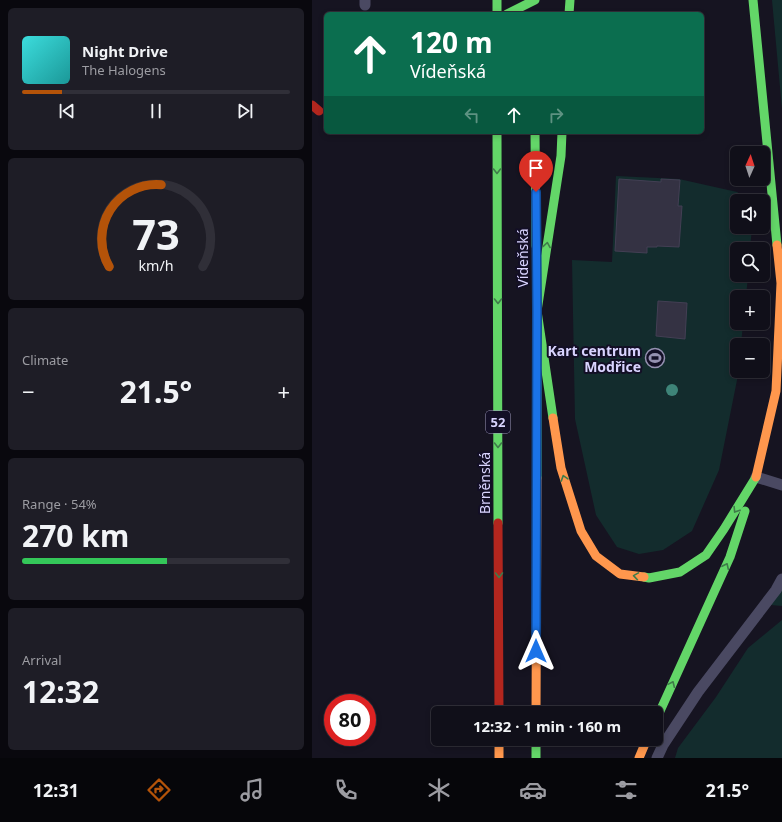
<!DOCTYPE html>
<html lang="en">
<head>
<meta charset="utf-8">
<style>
	:root { --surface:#100f19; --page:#1e1d26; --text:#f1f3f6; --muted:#9c9ca2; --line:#302f38; --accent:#b45309 }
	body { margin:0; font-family:"Noto Sans",sans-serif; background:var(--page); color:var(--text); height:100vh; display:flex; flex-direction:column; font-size:15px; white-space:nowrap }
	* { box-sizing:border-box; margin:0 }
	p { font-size:13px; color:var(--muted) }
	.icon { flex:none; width:22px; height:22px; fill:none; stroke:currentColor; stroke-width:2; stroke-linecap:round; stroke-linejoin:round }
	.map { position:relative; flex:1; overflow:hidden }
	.drawer { display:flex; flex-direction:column; gap:8px; padding:8px; background:#09080e; width:312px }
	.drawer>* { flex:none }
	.top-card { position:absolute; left:12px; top:12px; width:380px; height:122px; border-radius:6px; box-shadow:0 2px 6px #0003,0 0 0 1px var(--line); background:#0b6e4f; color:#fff; overflow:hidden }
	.needle { width:26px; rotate:3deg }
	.fabs { position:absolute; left:418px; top:146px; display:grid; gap:8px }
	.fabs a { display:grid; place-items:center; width:40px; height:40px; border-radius:6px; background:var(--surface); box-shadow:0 2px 6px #0003,0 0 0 1px var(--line); font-size:20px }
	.speed { position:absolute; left:12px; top:694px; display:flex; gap:8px; font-size:20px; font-weight:700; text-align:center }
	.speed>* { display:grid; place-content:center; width:52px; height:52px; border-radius:50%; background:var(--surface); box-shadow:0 2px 6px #0003,0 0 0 1px var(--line); line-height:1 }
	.speed .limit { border:6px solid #d22; background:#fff; color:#111 }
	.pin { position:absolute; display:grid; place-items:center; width:34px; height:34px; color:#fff; margin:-41px -17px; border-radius:50% 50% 50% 0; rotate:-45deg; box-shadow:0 0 4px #0007 }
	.pin .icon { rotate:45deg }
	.me { position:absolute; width:44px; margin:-22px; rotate:0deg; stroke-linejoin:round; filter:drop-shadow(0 0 3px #0008) }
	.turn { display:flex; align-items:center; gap:14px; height:84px; padding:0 20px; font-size:18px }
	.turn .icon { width:52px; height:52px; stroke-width:2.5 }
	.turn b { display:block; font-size:28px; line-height:34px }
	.lanes { display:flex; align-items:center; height:38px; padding:0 20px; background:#0003; justify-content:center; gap:20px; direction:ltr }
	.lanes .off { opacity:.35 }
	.big { font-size:30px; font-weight:700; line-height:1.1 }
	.drawer .widget { flex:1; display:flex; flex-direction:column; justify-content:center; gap:6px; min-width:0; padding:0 14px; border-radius:6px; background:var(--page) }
	.drawer .dial { align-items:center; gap:0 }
	.dial svg { height:104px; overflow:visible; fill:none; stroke:var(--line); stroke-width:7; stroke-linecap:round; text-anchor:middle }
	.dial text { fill:var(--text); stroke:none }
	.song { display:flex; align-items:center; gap:12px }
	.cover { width:48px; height:48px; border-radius:6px; background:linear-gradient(135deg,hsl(180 70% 55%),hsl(180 70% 35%)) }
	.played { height:4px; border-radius:2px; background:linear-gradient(90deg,var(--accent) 15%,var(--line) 15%) }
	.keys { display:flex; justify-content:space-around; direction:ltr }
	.heat { display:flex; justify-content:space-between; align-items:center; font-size:22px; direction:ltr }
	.charge { height:6px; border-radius:3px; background:linear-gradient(90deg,#34c759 54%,var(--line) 0) }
	.trip { position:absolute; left:119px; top:706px; width:232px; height:40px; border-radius:6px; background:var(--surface); box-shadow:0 2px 6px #0003,0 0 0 1px var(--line); font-weight:700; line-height:40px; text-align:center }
	.tab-bar { display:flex; height:64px; justify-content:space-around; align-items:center; background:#06060a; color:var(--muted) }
	.tab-bar .icon { width:28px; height:28px }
	.tab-bar .on { color:var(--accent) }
	.tab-bar b { font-size:18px; color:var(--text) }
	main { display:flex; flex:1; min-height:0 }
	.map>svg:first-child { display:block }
	.green { fill:#132c2d }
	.building { fill:#343243; stroke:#433f54 }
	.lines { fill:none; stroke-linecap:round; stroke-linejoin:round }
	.lane { stroke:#4a4962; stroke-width:11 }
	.fast { stroke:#63d668; stroke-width:9 }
	.slow { stroke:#ff974d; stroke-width:9 }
	.jam { stroke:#b3261e; stroke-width:9 }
	.fast-bridge { stroke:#63d668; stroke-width:9 }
	.tree { fill:#3e8478 }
	.oneway { stroke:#3f7c4a }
	.route-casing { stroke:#114b97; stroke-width:10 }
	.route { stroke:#1a73e8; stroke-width:7 }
	.labels { text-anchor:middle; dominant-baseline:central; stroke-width:4; stroke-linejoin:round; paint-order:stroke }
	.shield { fill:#130f26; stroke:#9e99be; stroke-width:1 }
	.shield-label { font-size:13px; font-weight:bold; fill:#d9d4ff }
	.street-label { font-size:14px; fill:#d9d4ff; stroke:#130f26 }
	.poi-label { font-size:14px; font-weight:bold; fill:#d9d4ff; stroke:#130f26; text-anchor:end }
</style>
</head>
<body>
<main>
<section class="drawer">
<div class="widget">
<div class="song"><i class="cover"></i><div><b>Night Drive</b><p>The Halogens</p></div></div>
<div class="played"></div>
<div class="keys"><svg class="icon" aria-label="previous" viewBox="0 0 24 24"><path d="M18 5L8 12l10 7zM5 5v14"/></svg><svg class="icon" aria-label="pause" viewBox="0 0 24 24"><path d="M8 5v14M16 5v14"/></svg><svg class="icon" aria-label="next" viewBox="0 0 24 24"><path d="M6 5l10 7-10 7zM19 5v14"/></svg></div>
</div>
<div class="widget dial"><svg viewBox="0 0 100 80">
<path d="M14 69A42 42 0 1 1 86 69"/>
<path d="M14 69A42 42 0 0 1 54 6" stroke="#b45309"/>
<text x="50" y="56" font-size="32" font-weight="700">73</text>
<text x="50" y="72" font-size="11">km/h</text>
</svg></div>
<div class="widget"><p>Climate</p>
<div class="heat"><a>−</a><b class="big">21.5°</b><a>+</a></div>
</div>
<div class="widget"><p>Range · 54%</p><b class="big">270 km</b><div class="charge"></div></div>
<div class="widget"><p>Arrival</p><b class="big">12:32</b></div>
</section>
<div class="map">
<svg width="470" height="758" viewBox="0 0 470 758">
	<rect width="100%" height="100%" fill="#161421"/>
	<!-- green -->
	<g class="green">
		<polygon points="460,0 470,0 470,109"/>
		<polygon points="304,176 367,179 425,192 437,201 425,201 425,227 440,227 438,249 425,249 425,275 436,275 434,297 425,297 425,323 431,323 429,345 425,345 425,371 427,371 426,375 407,470 380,531 351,550 327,554 305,547 284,515 263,419 260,260 300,262"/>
		<polygon points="470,586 470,606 459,605"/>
		<polygon points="470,620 470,758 363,758 366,748 404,697 436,648"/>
	</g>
	<!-- building -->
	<g class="building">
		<polygon points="307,179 349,182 349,179 368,180 366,206 370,206 367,247 345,246 345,247 335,247 335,253 303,251"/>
		<polygon points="346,301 375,303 373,339 344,336"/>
	</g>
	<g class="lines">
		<!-- lane -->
		<g class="lane">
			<polyline points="53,5 53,0"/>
			<polyline points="444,477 470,485"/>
			<polyline points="345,758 351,745 386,692 464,590 470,579"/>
		</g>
		<!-- fast -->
		<g class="fast">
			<polyline points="185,0 185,14"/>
			<polyline points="441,0 465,245"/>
			<polyline points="257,14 258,0"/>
			<polyline points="185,132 186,523"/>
			<polyline points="223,132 224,246"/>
			<polyline points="241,418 225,311 249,156 250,132"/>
			<polyline points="225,478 225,382"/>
			<polyline points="332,577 337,578 368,572 394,555 412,529 444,477"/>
			<polyline points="344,720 418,557 433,511"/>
			<polyline points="224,739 224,758"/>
		</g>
		<!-- slow -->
		<g class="slow">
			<polyline points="241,418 249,468 269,531 284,556 308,574 332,577"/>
			<polyline points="444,477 464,391 469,283 465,245"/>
			<polyline points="224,713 225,478"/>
			<polyline points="187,739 187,758"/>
			<polyline points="327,758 335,739"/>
		</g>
		<!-- jam -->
		<g class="jam">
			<polyline points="0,105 7,111"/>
			<polyline points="186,523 187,713"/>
		</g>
		<!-- fast-bridge -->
		<polyline class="fast-bridge" points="195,14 223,0"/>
	</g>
	<!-- trees -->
	<circle class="tree" cx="360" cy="390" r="6"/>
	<!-- one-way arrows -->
	<defs><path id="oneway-chevron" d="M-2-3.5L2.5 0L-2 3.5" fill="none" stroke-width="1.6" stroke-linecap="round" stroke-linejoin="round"/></defs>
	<g class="oneway">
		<use href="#oneway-chevron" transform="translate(185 171) rotate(90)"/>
		<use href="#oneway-chevron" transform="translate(235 245) rotate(-81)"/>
		<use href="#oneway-chevron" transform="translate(186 301) rotate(90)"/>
		<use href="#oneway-chevron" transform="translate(186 445) rotate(90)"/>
		<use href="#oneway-chevron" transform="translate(252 478) rotate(-108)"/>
		<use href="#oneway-chevron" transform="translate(424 510) rotate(122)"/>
		<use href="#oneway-chevron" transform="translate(414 566) rotate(-65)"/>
		<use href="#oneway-chevron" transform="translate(187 575) rotate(90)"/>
		<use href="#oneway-chevron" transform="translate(324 576) rotate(-171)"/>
		<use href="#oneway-chevron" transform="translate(360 684) rotate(-66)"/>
	</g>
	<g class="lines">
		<!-- route casing -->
		<g class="route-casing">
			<polyline id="route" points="224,192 225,311 224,651"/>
		</g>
		<!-- route -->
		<use href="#route" class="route"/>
	</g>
	<!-- icons -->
	<defs>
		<g id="stadium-ring" transform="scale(1)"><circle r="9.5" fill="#130f26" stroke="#9591b1" stroke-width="1.5"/><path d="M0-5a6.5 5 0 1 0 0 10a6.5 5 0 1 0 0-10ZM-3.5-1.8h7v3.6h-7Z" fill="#9591b1"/></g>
	</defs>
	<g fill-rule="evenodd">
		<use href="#stadium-ring" x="343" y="358"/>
	</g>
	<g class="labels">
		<!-- shield labels -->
		<rect class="shield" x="174" y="411" width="24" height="22" rx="3"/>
		<g class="shield-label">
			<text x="186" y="422">52</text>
		</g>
		<!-- street labels -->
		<g class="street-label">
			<text transform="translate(210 258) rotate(-90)">Vídeňská</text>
			<text transform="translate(172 483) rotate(-90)">Brněnská</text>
		</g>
		<!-- poi labels -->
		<g class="poi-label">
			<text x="329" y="350">Kart centrum<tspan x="329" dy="16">Modřice</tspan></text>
		</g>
	</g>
</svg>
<div class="fabs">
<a><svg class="needle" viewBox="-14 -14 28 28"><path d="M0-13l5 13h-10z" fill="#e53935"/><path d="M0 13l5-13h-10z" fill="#9c9ca2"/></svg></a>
<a><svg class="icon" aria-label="sound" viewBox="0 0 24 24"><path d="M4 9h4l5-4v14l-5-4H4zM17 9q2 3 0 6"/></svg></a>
<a><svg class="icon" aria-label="search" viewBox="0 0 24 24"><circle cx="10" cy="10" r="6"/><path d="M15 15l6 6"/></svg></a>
<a>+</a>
<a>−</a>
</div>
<div class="speed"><div class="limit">80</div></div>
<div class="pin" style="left:224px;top:192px;background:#d93025"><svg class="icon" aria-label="arrive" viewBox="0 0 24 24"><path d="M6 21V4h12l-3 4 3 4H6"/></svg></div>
<svg class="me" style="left:224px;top:651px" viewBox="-20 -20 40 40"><path d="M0-17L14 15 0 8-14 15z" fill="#1a73e8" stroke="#fff" stroke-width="4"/></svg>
<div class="trip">12:32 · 1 min · 160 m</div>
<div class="top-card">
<div class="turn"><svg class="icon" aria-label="ahead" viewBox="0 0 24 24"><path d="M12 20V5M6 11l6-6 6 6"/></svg><div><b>120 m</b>Vídeňská</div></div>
<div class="lanes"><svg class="icon off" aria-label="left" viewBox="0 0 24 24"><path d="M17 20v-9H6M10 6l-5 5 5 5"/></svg><svg class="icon" aria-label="ahead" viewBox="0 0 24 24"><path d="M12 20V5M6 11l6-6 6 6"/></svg><svg class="icon off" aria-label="right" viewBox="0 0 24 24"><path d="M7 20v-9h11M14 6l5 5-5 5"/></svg></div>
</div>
</div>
</main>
<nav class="tab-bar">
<b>12:31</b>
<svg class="icon on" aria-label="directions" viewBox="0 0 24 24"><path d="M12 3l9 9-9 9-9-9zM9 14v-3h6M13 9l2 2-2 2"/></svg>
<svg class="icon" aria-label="music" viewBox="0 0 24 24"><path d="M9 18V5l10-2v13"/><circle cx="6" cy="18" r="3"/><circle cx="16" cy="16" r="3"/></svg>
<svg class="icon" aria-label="phone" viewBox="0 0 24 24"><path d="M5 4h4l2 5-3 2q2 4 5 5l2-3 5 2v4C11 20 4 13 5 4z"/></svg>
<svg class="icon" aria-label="climate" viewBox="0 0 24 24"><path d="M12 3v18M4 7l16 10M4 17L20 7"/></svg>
<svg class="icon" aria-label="car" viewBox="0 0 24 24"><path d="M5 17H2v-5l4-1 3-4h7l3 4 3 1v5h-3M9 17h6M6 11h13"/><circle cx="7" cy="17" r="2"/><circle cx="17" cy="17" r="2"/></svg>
<svg class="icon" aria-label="filters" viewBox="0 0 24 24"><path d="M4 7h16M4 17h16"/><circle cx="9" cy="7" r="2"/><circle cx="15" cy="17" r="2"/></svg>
<b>21.5°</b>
</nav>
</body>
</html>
